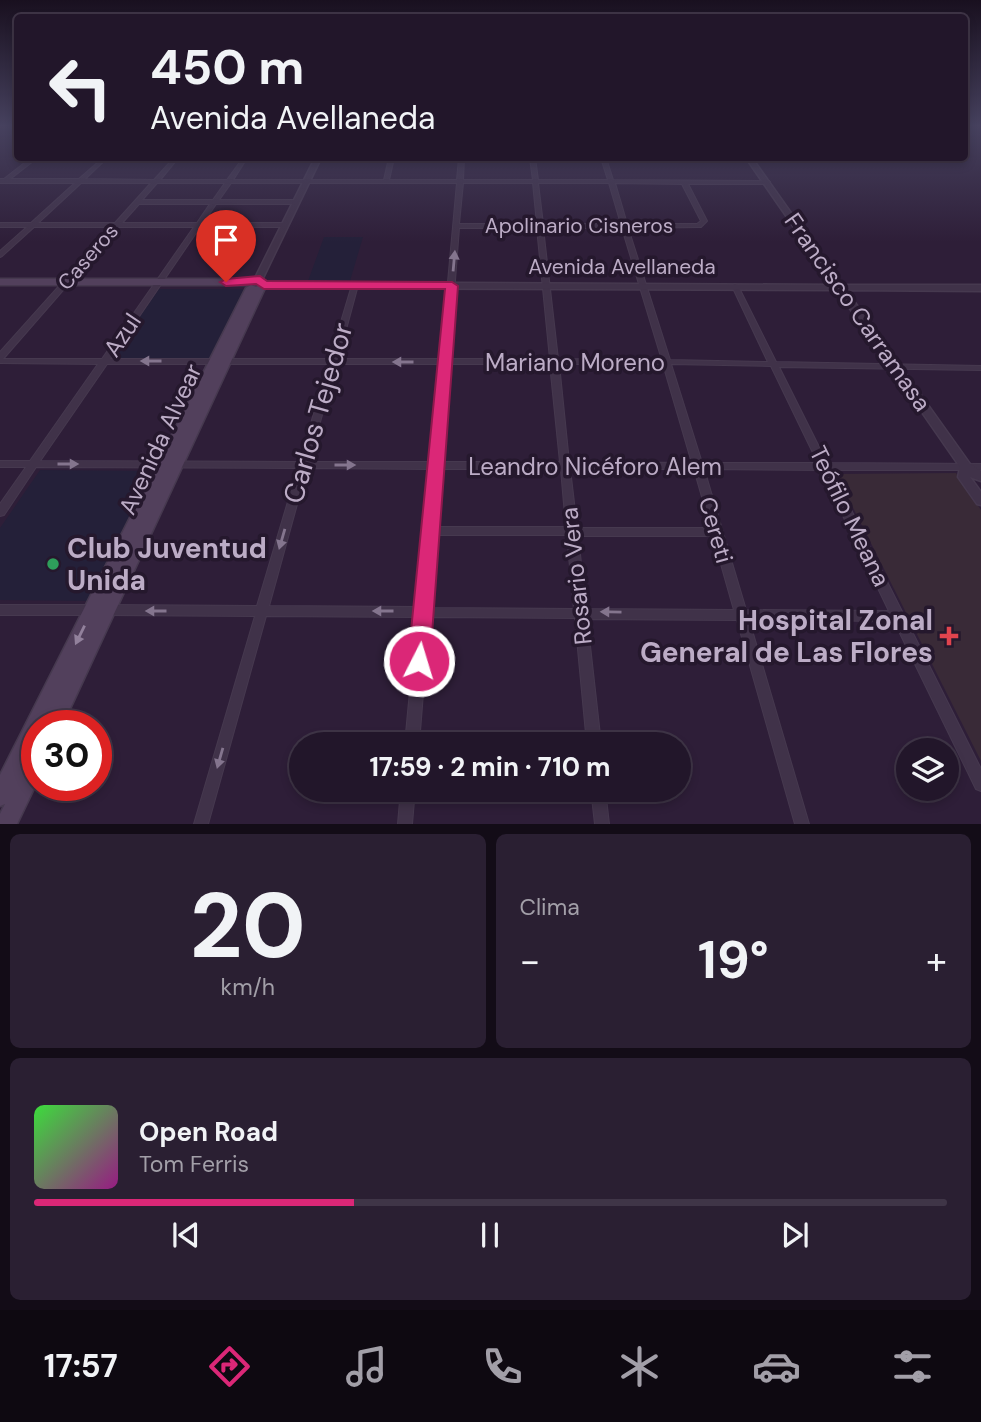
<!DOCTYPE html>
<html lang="es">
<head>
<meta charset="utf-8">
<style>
	:root { --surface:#22162a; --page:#2a1f32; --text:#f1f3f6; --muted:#a29fa8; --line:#3f3547; --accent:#db2777 }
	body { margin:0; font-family:"DM Sans",sans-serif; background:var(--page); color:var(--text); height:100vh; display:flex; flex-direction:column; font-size:26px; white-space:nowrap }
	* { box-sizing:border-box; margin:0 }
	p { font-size:23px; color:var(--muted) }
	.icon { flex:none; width:38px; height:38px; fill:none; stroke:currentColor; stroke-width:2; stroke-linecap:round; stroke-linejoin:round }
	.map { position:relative; height:824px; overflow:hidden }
	.details { display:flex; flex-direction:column; gap:10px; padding:10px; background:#130c17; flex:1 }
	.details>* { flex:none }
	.top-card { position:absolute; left:14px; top:14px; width:954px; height:147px; border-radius:7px; box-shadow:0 4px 10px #0003,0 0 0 2px var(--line); background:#22162a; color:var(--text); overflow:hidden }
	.tools { position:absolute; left:896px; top:738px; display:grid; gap:14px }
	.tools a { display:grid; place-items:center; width:63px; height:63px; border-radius:50%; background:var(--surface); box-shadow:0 4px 10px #0003,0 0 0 2px var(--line); font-size:35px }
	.speed { position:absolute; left:21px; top:710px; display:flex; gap:14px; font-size:35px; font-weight:700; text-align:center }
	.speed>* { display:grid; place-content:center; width:91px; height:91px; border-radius:50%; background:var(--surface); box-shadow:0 4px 10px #0003,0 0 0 2px var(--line); line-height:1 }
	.speed .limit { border:10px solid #d22; background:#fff; color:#111 }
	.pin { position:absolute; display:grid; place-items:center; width:60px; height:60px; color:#fff; margin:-72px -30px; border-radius:50% 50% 50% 0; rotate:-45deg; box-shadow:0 0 7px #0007 }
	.pin .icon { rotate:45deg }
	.me { position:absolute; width:77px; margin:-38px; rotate:5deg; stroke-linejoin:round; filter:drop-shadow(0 0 5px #0008) }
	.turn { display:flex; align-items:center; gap:24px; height:147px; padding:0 21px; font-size:32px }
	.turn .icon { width:91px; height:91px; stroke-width:2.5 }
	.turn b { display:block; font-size:49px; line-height:60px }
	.big { font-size:52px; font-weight:700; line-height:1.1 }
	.details .widget { flex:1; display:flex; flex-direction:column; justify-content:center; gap:10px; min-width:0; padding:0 24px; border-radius:10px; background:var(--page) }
	.details .dial { align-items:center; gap:0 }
	.dial b { font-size:91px; line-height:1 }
	.song { display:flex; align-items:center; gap:21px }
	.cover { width:84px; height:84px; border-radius:10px; background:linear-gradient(135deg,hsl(120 70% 55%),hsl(310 70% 35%)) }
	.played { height:7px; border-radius:4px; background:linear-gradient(90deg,var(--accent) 35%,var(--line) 35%) }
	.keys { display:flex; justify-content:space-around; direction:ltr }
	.heat { display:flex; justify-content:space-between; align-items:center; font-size:38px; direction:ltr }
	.details .tiles { flex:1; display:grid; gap:10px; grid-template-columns:1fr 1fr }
	.widget:last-child { grid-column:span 2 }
	.trip { position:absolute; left:289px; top:732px; width:402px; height:70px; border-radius:35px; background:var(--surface); box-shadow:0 4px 10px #0003,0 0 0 2px var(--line); font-weight:700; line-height:70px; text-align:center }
	.tabs { display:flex; height:112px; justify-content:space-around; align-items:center; background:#0e0911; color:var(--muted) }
	.tabs .icon { width:49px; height:49px }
	.tabs .active { color:var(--accent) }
	.tabs b { font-size:32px; color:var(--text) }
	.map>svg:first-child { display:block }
	.medical { fill:#392a37 }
	.green { fill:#242039 }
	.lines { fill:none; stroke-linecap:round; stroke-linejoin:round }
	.minor-casing { stroke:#46394f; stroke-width:2 }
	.tertiary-casing { stroke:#46394f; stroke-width:3 }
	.secondary-casing { stroke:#46394f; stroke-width:3 }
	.minor { fill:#403249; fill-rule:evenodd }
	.tertiary { fill:#403249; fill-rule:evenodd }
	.secondary { fill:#52405c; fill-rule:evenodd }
	.oneway { fill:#84758e }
	.oneway2 { fill:#92819c }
	.route { fill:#db2777; stroke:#8e194d; stroke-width:2 }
	.leisure-dot { fill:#2e9e5b; stroke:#25182d; stroke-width:2.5 }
	.health-dot { fill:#e0444e; stroke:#25182d; stroke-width:2.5 }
	.labels { text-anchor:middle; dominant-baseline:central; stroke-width:7; stroke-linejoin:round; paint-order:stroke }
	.far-street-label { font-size:21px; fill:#bcacc6; stroke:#25182d }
	.street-label { font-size:24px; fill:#bcacc6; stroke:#25182d }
	.near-street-label { font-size:28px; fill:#bcacc6; stroke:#25182d }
	.near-poi-label { font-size:28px; font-weight:bold; fill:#bcacc6; stroke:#25182d; text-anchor:start }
</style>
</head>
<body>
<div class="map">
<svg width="981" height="824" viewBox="0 0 981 824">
	<rect width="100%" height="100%" fill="#2e1e38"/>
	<!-- medical -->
	<polygon class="medical" points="956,473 981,510 981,761 836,474"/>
	<!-- green -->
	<g class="green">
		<polygon points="324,237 363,237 350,281 308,281"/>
		<polygon points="159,289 243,289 246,292 212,358 111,358"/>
		<polygon points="40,470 154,471 87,601 0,600 0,528"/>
	</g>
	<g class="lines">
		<!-- minor casing -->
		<g class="minor-casing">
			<g id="minor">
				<path d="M31,158H37L10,179H79L103,158H107L85,179L154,180L174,158H178L160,180H227L243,158H247L233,180H384L389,158H394L389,180H457L459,158H464L463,180H533L530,158H535L538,180H608L601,158H606L613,180L769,181L770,182L767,184H688L707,221L701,227L628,228L670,360L768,362L732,286L735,284L738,286L776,362L981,366V370L779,367L827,463L981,464V470H831L981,769V791L976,789L894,621L749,620L809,824H795L737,620L587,619L601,744H587L575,618L429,617L419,744H405L417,617L266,616L208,824H194L255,616L107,615L103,613L101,610L103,607L107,605L257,606L298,468L36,467L4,515L0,516V504L26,467H0V461H30L98,364L0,363V352L112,227H34L2,256L0,257V251L27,227H0V223H31L75,183H0V179H4ZM81,183H151L115,223H38ZM157,183H225L213,200H142ZM231,183H457L441,359H338L358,285L355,283L352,285L330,359H110L200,227H284L287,225L284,223H203L216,204H296L299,202L296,200H219ZM463,183H533L537,224H459ZM538,183H609L621,224H543ZM615,183L682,184L701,221L697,224H627ZM139,204H210L197,223H122ZM118,227H194L102,359H3ZM459,228H537L550,359H449ZM543,228H622L662,360L558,359ZM107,364H328L300,462L40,461ZM336,364H440L431,462H309ZM448,364H550L560,462H441ZM559,364H663L692,463L569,462ZM671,364L771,366L818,463H702ZM307,468L431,469L418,607L269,606ZM440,469H561L566,527H436ZM570,469H694L711,528H577ZM704,469L821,470L889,611L746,610ZM435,535H567L574,609L429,608ZM578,536H713L734,610L586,609Z"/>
				<polygon points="0,605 93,605 97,607 99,610 97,613 93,615 0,615"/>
				<polygon points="401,789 415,789 412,824 398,824"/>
				<polygon points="591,789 605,789 609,824 595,824"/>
			</g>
		</g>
		<!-- tertiary casing -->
		<g class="tertiary-casing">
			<g id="tertiary">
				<polygon points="315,158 321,158 262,280 261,282 255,282 254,280"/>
				<polygon points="746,158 752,158 842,285 981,285 981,291 846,290 970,464 981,471 981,481 970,477 981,492 981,505 977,504 958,477 960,467 837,290 264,288 260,285 264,282 834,285"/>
			</g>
		</g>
		<!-- secondary casing -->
		<g class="secondary-casing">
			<g id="secondary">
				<polygon points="0,279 249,279 254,282 249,285 0,285"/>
				<polygon points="251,285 256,287 260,285 265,288 62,726 37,726 37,742 31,753 37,751 37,782 17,824 0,824 0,814 5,804 0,806 0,775 246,288"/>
			</g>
		</g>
		<!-- minor -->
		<use href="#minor" class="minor"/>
		<!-- tertiary -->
		<use href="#tertiary" class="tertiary"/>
		<!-- secondary -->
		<use href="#secondary" class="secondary"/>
	</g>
	<!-- one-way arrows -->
	<defs><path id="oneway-solid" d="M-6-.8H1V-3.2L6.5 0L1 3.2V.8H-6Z" transform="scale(1.75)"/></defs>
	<g class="oneway">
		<use href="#oneway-solid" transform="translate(454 261) rotate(-85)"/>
		<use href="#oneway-solid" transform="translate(151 361) rotate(-180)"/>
		<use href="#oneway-solid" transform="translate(403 362) rotate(-180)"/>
		<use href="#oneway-solid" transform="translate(68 464)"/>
		<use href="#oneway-solid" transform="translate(345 465)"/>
		<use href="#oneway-solid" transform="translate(282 539) rotate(106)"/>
		<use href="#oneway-solid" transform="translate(156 611) rotate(-180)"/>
		<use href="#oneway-solid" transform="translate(383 611) rotate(-180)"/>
		<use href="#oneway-solid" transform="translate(611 612) rotate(-179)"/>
		<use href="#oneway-solid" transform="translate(220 758) rotate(106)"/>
	</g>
	<use class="oneway2" href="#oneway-solid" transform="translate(80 635) rotate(116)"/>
	<!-- sky -->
	<linearGradient id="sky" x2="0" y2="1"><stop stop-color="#19101f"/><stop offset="0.52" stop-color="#46415e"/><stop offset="1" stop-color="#46415e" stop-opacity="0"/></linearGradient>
	<rect width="981" height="242" fill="url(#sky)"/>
	<!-- route -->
	<polygon class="route" points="260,276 267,281 452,282 458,286 430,661 427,668 419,671 411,668 408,661 445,289 264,289 256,284 226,286 220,282 226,279"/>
	<!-- markers -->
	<circle class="leisure-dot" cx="53" cy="564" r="7"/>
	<path class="health-dot" d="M945.5 625.5h7v7h7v7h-7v7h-7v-7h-7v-7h7z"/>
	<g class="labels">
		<!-- far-street labels -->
		<g class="far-street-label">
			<text x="579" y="226">Apolinario Cisneros</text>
			<text transform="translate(88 257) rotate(-49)">Caseros</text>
			<text x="622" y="267">Avenida Avellaneda</text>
		</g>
		<!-- street labels -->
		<g class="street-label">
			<text transform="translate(858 312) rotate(55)">Francisco Carramasa</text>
			<text transform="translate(122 335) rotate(-56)">Azul</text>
			<text x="575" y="362">Mariano Moreno</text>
			<text transform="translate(160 439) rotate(-65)">Avenida Alvear</text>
			<text x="595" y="466">Leandro Nicéforo Alem</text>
			<text transform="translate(850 516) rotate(64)">Teófilo Meana</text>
			<text transform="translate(716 530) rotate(74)">Cereti</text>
			<text transform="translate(576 576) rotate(-96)">Rosario Vera</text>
		</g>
		<!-- near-street labels -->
		<g class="near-street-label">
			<text transform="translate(318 413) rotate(-74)">Carlos Tejedor</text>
		</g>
		<!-- near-poi labels -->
		<g class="near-poi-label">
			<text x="67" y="548">Club Juventud<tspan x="67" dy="32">Unida</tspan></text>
			<text x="933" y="620" text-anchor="end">Hospital Zonal<tspan x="933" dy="32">General de Las Flores</tspan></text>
		</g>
	</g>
</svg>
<div class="tools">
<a><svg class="icon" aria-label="layers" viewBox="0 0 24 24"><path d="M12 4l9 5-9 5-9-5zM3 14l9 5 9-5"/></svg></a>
</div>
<div class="speed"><div class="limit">30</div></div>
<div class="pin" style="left:226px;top:282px;background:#d93025"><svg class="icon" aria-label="arrive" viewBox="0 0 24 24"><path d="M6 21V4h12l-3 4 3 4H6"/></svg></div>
<svg class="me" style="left:419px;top:661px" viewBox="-20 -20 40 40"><circle r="17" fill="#db2777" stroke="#fff" stroke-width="3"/><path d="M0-11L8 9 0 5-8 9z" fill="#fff"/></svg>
<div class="trip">17:59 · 2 min · 710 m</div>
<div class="top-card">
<div class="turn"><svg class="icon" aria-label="left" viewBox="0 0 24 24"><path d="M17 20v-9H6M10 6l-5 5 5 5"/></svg><div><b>450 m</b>Avenida Avellaneda</div></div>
</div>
</div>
<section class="details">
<div class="tiles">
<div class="widget dial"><b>20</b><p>km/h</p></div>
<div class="widget"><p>Clima</p>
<div class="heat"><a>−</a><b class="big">19°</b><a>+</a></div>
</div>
<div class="widget">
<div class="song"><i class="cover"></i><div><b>Open Road</b><p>Tom Ferris</p></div></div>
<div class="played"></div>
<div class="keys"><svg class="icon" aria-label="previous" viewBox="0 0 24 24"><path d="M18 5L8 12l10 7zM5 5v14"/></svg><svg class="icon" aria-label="pause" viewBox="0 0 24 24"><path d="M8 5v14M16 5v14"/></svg><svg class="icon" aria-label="next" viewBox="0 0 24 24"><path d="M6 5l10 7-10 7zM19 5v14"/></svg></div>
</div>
</div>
</section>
<nav class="tabs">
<b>17:57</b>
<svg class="icon active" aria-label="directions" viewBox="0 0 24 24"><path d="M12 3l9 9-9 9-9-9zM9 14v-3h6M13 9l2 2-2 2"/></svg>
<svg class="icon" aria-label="music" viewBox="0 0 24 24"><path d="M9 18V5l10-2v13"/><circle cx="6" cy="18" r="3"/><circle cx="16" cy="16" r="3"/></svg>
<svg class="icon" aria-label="phone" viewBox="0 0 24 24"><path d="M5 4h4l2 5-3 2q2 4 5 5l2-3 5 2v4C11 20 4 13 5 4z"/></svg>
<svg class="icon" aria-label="climate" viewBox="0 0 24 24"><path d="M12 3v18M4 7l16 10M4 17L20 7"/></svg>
<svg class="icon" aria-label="car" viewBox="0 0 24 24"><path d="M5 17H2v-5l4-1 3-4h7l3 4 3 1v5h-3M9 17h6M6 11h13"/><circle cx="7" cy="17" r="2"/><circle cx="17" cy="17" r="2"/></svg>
<svg class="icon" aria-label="filters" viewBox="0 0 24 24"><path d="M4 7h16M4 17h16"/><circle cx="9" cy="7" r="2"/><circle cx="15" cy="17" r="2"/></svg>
</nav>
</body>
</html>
